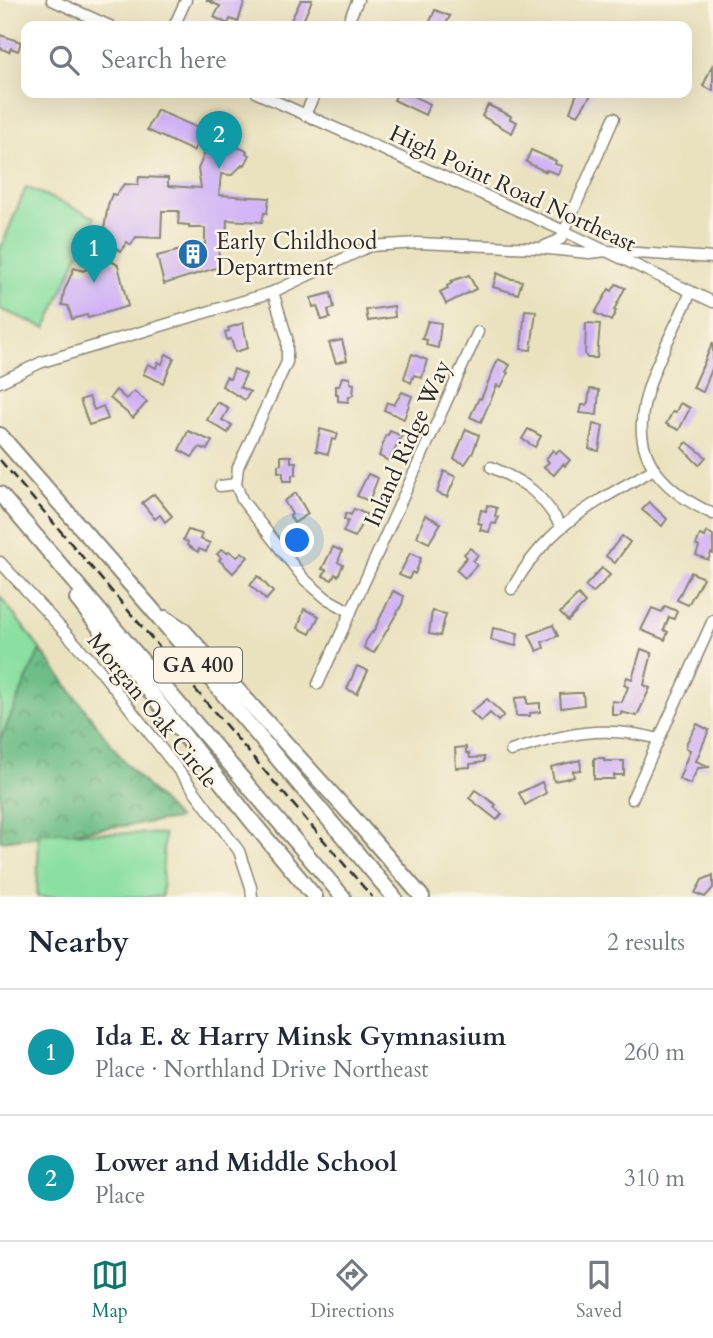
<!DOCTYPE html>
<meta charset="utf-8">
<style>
:root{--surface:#fff;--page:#f2f2f3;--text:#1f2937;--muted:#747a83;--line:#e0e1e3;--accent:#0f766e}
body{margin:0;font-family:Cardo,serif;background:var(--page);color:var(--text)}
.you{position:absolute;left:298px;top:541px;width:24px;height:24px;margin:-18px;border:5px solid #fff;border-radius:50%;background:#1a73e8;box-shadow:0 0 0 10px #1a73e833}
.badge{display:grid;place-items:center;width:46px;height:46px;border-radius:50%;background:var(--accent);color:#fff;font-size:23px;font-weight:700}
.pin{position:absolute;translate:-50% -58px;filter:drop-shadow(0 2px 4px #0008)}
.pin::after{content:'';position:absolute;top:37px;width:24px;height:21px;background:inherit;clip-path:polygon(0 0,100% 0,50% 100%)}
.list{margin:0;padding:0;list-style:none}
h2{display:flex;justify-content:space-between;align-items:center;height:91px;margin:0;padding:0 28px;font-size:30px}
h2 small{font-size:23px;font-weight:400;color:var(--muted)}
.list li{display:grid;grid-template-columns:46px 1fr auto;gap:21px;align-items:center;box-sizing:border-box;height:126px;padding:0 28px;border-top:2px solid var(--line)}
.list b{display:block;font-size:26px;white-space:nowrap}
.list p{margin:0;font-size:23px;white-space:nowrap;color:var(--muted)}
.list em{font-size:23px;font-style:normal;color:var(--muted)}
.icon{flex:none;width:38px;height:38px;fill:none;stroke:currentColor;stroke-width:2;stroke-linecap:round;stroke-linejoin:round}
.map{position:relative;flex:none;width:713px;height:897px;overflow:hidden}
.search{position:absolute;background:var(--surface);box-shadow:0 7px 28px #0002;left:21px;right:21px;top:21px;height:77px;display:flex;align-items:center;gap:18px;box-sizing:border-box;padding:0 24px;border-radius:14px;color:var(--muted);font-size:26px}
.sheet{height:343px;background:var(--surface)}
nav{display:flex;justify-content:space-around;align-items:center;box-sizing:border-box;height:98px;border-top:2px solid var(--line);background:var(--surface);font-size:19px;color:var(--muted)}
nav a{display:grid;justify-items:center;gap:4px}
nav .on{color:var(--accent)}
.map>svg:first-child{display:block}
.forest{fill:url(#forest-crowns);stroke:#4d7459;stroke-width:2}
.park{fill:#8adfa1;stroke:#5a8566;stroke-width:2}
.building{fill:#cfb1f7}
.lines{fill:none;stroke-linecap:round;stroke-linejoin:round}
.minor-casing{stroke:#8a8675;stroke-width:13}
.highway-casing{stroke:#8a8675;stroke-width:18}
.minor{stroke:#fff;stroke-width:10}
.highway{stroke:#fff;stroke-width:14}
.rail{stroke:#2b2b2b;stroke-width:2.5;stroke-dasharray:10 5;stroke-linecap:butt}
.labels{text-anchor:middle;stroke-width:5;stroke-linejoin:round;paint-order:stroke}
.shield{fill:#fcf5e5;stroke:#6a6863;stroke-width:2}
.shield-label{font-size:21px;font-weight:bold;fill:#2b2b2b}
.street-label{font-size:23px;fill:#2b2b2b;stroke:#fcf5e5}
.poi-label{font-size:23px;fill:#2b2b2b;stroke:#fcf5e5;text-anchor:start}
</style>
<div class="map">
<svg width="713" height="897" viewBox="0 0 713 897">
<defs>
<pattern id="forest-crowns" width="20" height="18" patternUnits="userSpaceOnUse" patternTransform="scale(1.75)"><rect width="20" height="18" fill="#6fbe87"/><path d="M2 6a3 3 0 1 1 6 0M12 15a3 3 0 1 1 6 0" fill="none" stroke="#5b9b6f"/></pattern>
</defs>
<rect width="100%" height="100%" fill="#fcf5e5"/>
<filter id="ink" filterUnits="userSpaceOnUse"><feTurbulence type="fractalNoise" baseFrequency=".0143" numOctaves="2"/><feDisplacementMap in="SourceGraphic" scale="14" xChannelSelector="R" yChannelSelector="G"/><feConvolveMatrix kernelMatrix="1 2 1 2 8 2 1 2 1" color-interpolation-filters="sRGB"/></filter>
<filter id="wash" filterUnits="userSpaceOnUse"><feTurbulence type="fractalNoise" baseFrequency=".00686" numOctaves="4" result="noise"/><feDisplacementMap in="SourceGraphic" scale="28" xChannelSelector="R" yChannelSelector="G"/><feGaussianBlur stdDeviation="1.57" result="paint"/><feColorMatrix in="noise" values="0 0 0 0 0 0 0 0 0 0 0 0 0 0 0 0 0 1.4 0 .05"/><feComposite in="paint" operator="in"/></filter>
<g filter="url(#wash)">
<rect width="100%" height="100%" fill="#eae2bf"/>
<polygon class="forest" points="40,649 126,764 178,819 0,841 0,740"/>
<g class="park">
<polygon points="26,187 95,217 46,328 0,309 0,250"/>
<polygon points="0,596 40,649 0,740"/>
<polygon points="39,832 164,834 162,897 37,897"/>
</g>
<g id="blocks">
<g class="building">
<polygon points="206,0 245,0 238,22 230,19 228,24 214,17 220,6"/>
<polygon points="301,0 312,0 301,26 288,26"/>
<polygon points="435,10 450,16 445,26 428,26"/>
<polygon points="0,35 21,42 18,51 11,48 9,52 0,48"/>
<polygon points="713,64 713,91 703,86"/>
<polygon points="397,93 407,93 430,104 425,115 394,100"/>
<polygon points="577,93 592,93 578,115 570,112"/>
<polygon points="488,105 511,116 510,119 517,122 512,133 482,116"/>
<polygon points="157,110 205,131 193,151 147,130"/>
<polygon points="213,133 231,141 230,144 247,151 246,153 250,155 245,165 243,164 232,175 221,174 219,195 269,198 267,213 264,213 262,222 227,220 226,248 218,251 220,258 216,268 164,284 157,256 205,244 205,228 189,228 189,225 178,224 179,211 162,211 161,238 136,237 131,245 127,242 121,251 109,243 106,229 104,229 108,205 112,194 116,195 124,184 138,185 139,177 168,178 168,186 201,188 198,169"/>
<polygon points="531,150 556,161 555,164 562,166 558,174 546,170 546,172 526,162"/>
<polygon points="107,259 118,265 128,306 88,318 87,315 72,319 68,306 62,305 64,291 74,268 83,271"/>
<polygon points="497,273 508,278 522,281 518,294 493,287"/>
<polygon points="469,275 476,289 446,304 440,292 448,288 447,286 452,283 451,281"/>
<polygon points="616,284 625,288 614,310 616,311 611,321 595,313 609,289 612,291"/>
<polygon points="331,293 334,308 328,310 330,318 322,320 317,306 313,307 311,298"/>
<polygon points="394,306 395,317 368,321 366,310"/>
<polygon points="525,310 536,311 531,350 521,349"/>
<polygon points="428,321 441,323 438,348 426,345 427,340 422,339"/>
<polygon points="243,323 248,348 235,352 231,339 227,340 225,332 229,331 228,328"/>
<polygon points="586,323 600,324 597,358 587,358 585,354"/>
<polygon points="342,340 347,360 336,363 329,343"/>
<polygon points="713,342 713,366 703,392 693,388"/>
<polygon points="166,354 174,358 163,383 143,374 148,364 156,368 158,362 162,364"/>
<polygon points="412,354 427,360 422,378 414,375 411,383 404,378"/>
<polygon points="498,359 510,365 506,372 508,373 501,387 497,385 481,422 470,417 479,398 481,399"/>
<polygon points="234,369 246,374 240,387 250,392 245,400 222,386 226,377 230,379"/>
<polygon points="342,377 350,378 350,383 354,384 353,395 349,397 348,402 338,401 338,394 336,394 336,386 339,386"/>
<polygon points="590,389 599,390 597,415 580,413 582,405 586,405 588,402"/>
<polygon points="116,390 126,399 134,391 147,402 133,418 110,398"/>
<polygon points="402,392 412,396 404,419 384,410 387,402 394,405"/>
<polygon points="89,397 94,410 103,406 108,419 89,425 80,400"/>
<polygon points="217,402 229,408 222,420 232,425 228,433 207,420"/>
<polygon points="680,403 690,408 679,430 666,424 673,411 676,412"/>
<polygon points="593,424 603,426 599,451 589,449"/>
<polygon points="320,429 338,434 336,440 332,439 328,454 316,451"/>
<polygon points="466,429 479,435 473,452 465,464 454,459"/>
<polygon points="528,429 541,436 535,447 522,439"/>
<polygon points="188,431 212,441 207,450 200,447 192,457 179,450"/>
<polygon points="390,431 402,436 389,461 379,456 386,435 388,435"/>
<polygon points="687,442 706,457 699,465 682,448"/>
<polygon points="553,450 556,453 559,450 570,460 565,466 563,464 554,475 544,467 549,462 546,459"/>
<polygon points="281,456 291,456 291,462 296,462 296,475 292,475 292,481 283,481 283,472 278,472 278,465 281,464"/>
<polygon points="444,471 456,477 447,497 437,493"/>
<polygon points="368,474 378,478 369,501 357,496"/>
<polygon points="296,493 308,514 294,523 290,516 292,514 284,501"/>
<polygon points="154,494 172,516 165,522 160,515 155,519 142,503"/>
<polygon points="649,502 667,519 662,526 642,510"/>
<polygon points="487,505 497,508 495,516 498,517 496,524 492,523 489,532 480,530 482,524 478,523 481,510 486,511"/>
<polygon points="354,509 366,514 355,537 343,532 348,521 344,519 346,513 351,515"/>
<polygon points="425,515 441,523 429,543 417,537"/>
<polygon points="188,530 202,534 200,539 210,543 206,552 199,549 198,552 187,545 188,542 183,540"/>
<polygon points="707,532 713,535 713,554 711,553 708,560 696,555 699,547 696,545 700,535 705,537"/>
<polygon points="622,536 630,542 615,563 606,556"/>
<polygon points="333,547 342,551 338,562 343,565 338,576 335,574 332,580 323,576 326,570 322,569"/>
<polygon points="470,548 478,555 473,561 477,565 465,578 456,570 467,557 464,554"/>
<polygon points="222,549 227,553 229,551 237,557 242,552 248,557 233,573 219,560 221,558 217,554"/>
<polygon points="410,553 421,558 415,574 412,572 409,579 399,575"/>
<polygon points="602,568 610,575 593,593 585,586"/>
<polygon points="691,572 703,578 688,605 677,600"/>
<polygon points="258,576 273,592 266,600 250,585"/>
<polygon points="393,591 404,596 402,604 374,653 364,648 366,641 372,632 373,633"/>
<polygon points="578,595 585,603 568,621 560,613"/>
<polygon points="665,606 677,611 674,619 669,617 664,630 668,632 665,640 641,630 652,608 662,612"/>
<polygon points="304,609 319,616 310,634 298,628"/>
<polygon points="432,611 446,614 440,636 429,634"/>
<polygon points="553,625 558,636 542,642 544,648 537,651 529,635"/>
<polygon points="493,628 518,633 516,646 491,640"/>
<polygon points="641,649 652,653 644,685 650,688 637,716 621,712 621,715 612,715 612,701 622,702 628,687 624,685 627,677 632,679"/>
<polygon points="357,666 368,671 357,694 347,689"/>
<polygon points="575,693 583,693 584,705 561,708 560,694"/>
<polygon points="527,697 527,704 540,703 540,712 530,713 530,716 516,716 515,698"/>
<polygon points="487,699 504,715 498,721 490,713 481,722 471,712"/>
<polygon points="697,724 709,730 696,761 710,767 698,768 690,784 679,779 690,750 686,748 687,742"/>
<polygon points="466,747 466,753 469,753 470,758 484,757 484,762 470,764 470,767 456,768 455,748"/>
<polygon points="594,758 604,758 604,761 624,761 624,775 614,775 614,779 594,779"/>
<polygon points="580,760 581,770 573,771 574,777 554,781 551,767"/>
<polygon points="542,782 546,793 525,805 519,793"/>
<polygon points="475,790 496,805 494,807 502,814 497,820 469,798"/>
<polygon points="713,875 713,888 705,897 695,893 702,880"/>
</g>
</g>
</g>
<g filter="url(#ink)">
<use href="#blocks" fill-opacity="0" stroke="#8a8675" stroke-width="2"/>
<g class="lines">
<g class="minor-casing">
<g id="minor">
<polyline points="52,0 110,26"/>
<polyline points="174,26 186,0"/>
<polyline points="346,26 358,0"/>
<polyline points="257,93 564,231 713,302"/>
<polyline points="305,115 315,93"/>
<polyline points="545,246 561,239 614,118"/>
<polyline points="273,292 287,338 287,362 238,467 236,484 242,500 304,579 326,598 351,612"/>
<path d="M 691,292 C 651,380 594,458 713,514"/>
<polyline points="0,382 42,362 273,292 370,246 418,243 538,248 589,253 607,251 713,258"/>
<path d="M 491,467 C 528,484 539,491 561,526"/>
<polyline points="220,486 236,484"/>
<polyline points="0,562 99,669 190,785 239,851 251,887 252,897"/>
<path d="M 512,589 C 547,525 593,504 654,469"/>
<polyline points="318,684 478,332"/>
<path d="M 511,751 C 565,734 602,724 659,739"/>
<polyline points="632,799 713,620"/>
</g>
</g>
<g class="highway-casing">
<g id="highway">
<polyline points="0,435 151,608 394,897"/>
<polyline points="0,494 343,897"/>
<polyline points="77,599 250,819 315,897"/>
<polyline points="165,618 182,629 351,815 422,897"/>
</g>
</g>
<use href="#minor" class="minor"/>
<use href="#highway" class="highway"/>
<polyline class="rail" points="0,460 372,897"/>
</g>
</g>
<defs>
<g id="building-disc" transform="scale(1.575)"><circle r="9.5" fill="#1f6fb2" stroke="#fcf5e5"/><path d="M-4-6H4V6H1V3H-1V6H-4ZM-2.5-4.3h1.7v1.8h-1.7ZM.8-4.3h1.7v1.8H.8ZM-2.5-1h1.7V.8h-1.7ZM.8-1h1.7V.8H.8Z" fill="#fff"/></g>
</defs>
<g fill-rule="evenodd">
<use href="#building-disc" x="193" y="254"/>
</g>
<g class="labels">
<rect class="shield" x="154" y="647.5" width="88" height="35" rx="5"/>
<g class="shield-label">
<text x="198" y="672">GA 400</text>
</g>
<g class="street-label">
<text transform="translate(513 188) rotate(25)" y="8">High Point Road Northeast</text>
<text transform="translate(407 443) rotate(-66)" y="8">Inland Ridge Way</text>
<text transform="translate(153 710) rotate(51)" y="8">Morgan Oak Circle</text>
</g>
<g class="poi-label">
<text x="216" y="249">Early Childhood<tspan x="216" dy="26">Department</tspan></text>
</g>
</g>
</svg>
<div class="you"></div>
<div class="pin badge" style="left:94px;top:283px;background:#0f9aa8">1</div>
<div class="pin badge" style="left:219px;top:169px;background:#0f9aa8">2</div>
<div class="search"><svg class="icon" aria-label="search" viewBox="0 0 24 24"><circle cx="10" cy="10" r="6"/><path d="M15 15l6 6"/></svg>Search here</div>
</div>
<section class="sheet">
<h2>Nearby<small>2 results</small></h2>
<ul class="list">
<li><span class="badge" style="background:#0f9aa8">1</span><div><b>Ida E. &amp; Harry Minsk Gymnasium</b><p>Place · Northland Drive Northeast</p></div><em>260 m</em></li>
<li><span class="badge" style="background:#0f9aa8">2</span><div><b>Lower and Middle School</b><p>Place</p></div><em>310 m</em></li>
</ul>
</section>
<nav>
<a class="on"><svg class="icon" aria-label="map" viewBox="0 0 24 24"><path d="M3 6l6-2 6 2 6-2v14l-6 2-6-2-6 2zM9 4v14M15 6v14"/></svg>Map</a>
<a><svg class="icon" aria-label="directions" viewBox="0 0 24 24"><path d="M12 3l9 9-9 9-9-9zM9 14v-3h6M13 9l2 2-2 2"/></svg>Directions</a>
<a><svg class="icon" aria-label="saved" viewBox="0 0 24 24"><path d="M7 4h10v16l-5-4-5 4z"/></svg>Saved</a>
</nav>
